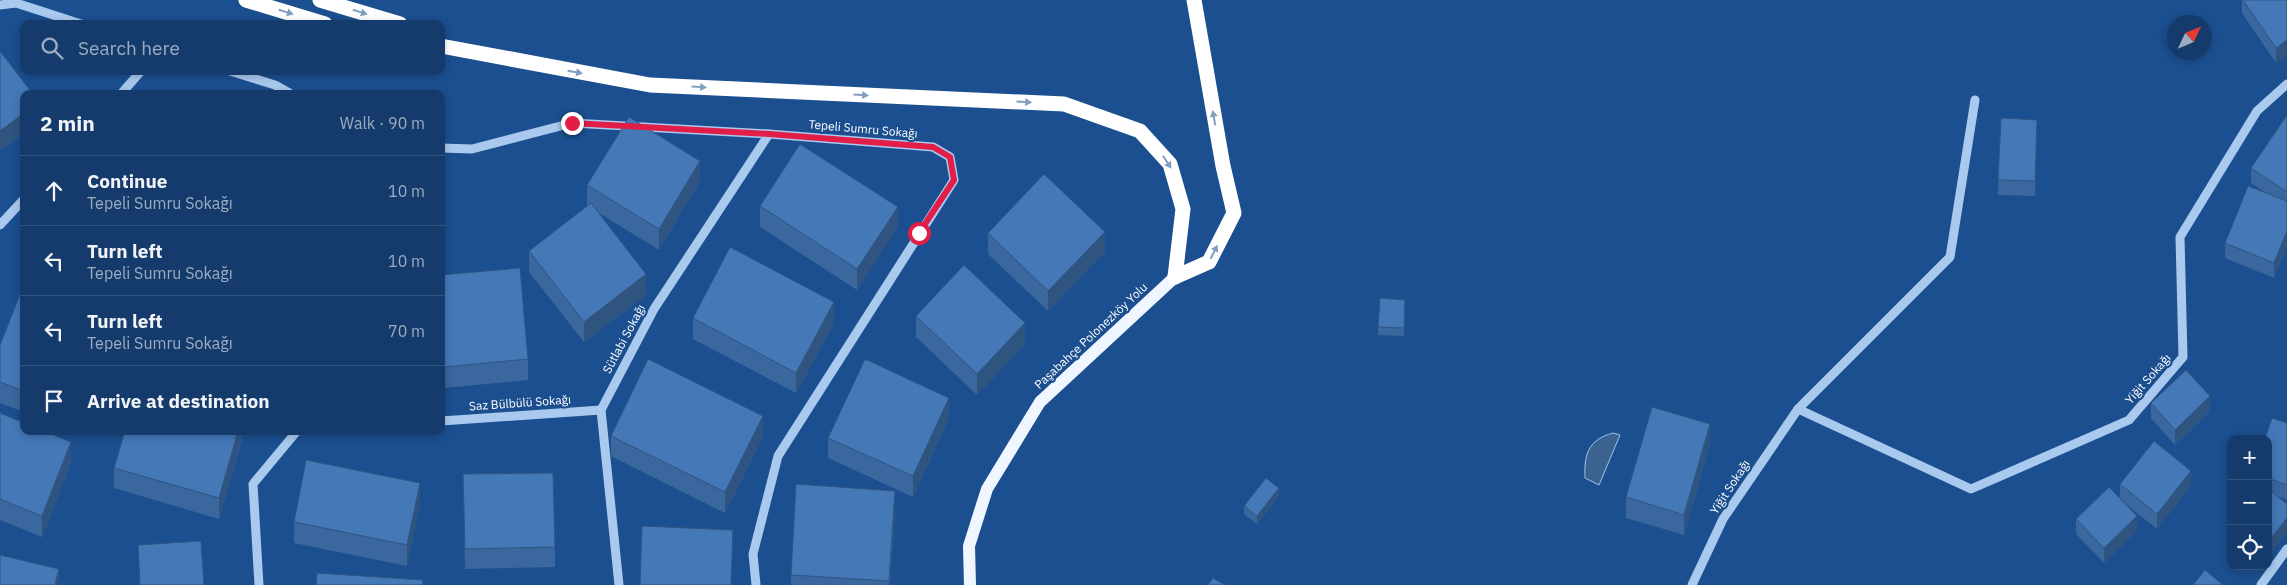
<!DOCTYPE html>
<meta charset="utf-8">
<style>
:root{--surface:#143b6b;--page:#1d4271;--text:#f1f3f6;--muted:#9dadc1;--line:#33557e}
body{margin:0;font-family:"IBM Plex Sans",sans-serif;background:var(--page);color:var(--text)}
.controls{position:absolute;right:15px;bottom:15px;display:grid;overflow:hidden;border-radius:10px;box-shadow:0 2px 8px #0003}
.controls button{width:45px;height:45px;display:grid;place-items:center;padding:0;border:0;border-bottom:1px solid var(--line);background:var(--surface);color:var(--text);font:25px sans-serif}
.compass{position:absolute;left:2167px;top:15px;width:45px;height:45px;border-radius:50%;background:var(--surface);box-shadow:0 2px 8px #0003;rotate:46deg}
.stop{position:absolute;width:15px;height:15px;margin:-11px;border:4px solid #e11d48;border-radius:50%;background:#fff}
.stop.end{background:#e11d48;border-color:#fff;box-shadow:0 1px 5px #0008}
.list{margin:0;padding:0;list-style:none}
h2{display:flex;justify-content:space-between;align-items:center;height:65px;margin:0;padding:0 20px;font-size:21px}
h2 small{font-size:16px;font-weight:400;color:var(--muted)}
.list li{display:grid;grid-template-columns:32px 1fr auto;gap:15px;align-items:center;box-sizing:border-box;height:70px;padding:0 20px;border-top:1px solid var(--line)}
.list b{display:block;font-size:19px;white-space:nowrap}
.list p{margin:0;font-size:16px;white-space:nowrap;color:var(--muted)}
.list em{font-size:16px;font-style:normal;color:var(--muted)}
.icon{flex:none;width:28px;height:28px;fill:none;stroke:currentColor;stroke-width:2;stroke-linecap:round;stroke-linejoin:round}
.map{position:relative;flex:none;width:2287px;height:585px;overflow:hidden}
.search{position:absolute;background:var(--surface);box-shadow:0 2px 8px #0003;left:20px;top:20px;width:425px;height:55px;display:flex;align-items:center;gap:12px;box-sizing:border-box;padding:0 18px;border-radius:10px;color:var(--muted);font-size:19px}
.panel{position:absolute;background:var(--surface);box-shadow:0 2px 8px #0003;left:20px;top:90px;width:425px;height:345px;border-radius:10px}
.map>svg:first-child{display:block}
.water{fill:#3c6290;stroke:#9cc4f0}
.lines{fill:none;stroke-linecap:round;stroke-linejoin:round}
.minor{stroke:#a9c9ee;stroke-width:9}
.major{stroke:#f0f6ff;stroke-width:12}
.highway{stroke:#fff;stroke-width:15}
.wall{fill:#3a679d}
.shaded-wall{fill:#305480}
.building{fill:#4478b7;stroke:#305480}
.oneway{fill:#829ec1}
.route{stroke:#e11d48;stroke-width:6}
.labels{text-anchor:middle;stroke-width:4.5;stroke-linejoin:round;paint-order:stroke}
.street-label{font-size:12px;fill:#fff;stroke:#1b4f8f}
</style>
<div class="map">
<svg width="2287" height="585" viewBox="0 0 2287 585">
<rect width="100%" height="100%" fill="#1b4f8f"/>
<path class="water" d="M 1613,433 L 1620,435 L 1599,485 L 1585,478 C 1584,454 1588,440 1613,433 Z"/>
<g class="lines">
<g class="minor">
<polyline points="0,5 16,3 81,24"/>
<polyline points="230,71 275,85 291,94"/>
<polyline points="121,94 141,71"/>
<polyline points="441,148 472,149 572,123 769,134 933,147 950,157 954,180 778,456 753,554 756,585"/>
<polyline points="0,225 24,199"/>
<polyline points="1798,409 1950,257 1975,100"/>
<polyline points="441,421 601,410"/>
<polyline points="259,585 253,484 297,431"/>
<polyline points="619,585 601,410 654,309 769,134"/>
<polyline points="1692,585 1723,519 1798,409 1971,489 2129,420 2183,357 2180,237 2257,111 2287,84"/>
<polyline points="2261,585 2287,549"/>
</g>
<polyline class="major" points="970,585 969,546 987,489 1040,402 1175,277"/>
<g class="highway">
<polyline points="246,0 325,24"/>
<polyline points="320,0 400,24"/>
<polyline points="441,46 650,85 1064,104 1140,131 1170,164 1183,209 1175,277"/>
<polyline points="1175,277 1209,262 1234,213 1223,166 1194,0"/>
</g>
</g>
<g class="wall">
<polygon points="2242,0 2287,0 2276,63 2242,13"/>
<polygon points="2287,115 2287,246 2274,278 2225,258 2225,243 2267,194 2251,183 2251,168"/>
<polygon points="2037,135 2035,196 1998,195 1998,180"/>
<polygon points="700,181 659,250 599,213 646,295 584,342 529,272 529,251 587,206 587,185"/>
<polygon points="760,206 898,227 857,290 760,227"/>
<polygon points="988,233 1105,252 1048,311 988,254"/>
<polygon points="441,275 528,359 528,380 444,388 441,359"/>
<polygon points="24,287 24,412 0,403 0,345"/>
<polygon points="1405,308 1404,336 1378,335 1378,327"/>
<polygon points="916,316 1025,344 977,395 916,337"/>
<polygon points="693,318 834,323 796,393 693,339"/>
<polygon points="2151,403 2210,411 2175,445 2151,418"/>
<polygon points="0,413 71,463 42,537 0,520"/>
<polygon points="949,418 913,497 828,458 828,438"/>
<polygon points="2287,423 2287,500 2268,493 2268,439"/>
<polygon points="242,431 242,440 219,519 114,488 114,468"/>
<polygon points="611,436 763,436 725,513 611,456"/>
<polygon points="1710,445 1684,535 1626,518 1626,497"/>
<polygon points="463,474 555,547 555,567 465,569"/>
<polygon points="2120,484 2191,486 2157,529 2128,506 2137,531 2104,563 2076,534 2076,519 2120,497"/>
<polygon points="1279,496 1257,524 1244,514 1244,506"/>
<polygon points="420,503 407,566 294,543 294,522"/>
<polygon points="895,511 890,585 791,585 791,575"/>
<polygon points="138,545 204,585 140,585"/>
</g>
<g class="shaded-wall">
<polygon points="2287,40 2287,56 2276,63 2276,48"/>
<polygon points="24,113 24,133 0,151 0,131"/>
<polygon points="2037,120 2037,135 2035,196 2035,181"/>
<polygon points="700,161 700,181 659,250 659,229"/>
<polygon points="898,207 898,227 857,290 857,269"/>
<polygon points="2287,231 2287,246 2274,278 2274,263"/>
<polygon points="1105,232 1105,252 1048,311 1048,291"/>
<polygon points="646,274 646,295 584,342 584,322"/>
<polygon points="834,302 834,323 796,393 796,373"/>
<polygon points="1025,323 1025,344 977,395 977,374"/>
<polygon points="2210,396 2210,411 2175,445 2175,430"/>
<polygon points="949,398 949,418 913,497 913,476"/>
<polygon points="763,416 763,436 725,513 725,492"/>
<polygon points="1710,424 1710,445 1684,535 1684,515"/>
<polygon points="238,431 242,431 242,440 219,519 219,498"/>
<polygon points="252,431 259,431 252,434"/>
<polygon points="71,442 71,463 42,537 42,516"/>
<polygon points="2191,471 2191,486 2157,529 2157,514"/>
<polygon points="420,483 420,503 407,566 407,545"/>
<polygon points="1279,488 1279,496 1257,524 1257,516"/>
<polygon points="895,491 895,511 890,585 889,585"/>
<polygon points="2137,516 2137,531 2104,563 2104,548"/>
<polygon points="2287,518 2287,533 2268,557 2268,542"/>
<polygon points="733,530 733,550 731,585"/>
<polygon points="59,569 59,585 55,585"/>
</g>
<g class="building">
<polygon points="2243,0 2287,0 2287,40 2276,48"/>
<polygon points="0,51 33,94 24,94 24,113 0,131"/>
<polygon points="2287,115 2287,192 2251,168"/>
<polygon points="629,117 700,161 659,229 587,185"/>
<polygon points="2001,118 2037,120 2035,181 1998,180"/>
<polygon points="800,144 898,207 857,269 760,206"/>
<polygon points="1044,174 1105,232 1048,291 988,233"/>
<polygon points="2248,186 2287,201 2287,231 2274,263 2225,243"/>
<polygon points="591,203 646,274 584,322 529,251"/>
<polygon points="730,247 834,302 796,373 693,318"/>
<polygon points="964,265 1025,323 977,374 916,316"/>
<polygon points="520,268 528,359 444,367 441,338 441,275"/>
<polygon points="23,287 24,287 24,391 0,382 0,345"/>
<polygon points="1380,298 1405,300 1404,328 1378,327"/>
<polygon points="648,359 763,416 725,492 611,436"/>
<polygon points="865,359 949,398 913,476 828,438"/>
<polygon points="2186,370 2210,396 2175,430 2151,403"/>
<polygon points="1652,407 1710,424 1684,515 1626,497"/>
<polygon points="0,413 24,423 24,431 44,431 71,442 42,516 0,499"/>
<polygon points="2272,418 2287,423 2287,485 2268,478 2268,439 2265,439"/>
<polygon points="125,431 238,431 219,498 114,468"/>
<polygon points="2154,441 2191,471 2157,514 2120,484"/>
<polygon points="306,460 420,483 407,545 294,522"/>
<polygon points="553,473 555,547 465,549 463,474"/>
<polygon points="1266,478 1279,488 1257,516 1244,506"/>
<polygon points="796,484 895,491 889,581 791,575"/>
<polygon points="2109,487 2137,516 2104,548 2076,519"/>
<polygon points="2272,492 2287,504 2287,518 2268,542 2268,497"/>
<polygon points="642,526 733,530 731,585 640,585"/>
<polygon points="201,541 204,585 140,585 138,545"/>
<polygon points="0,555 59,569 55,585 0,585"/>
<polygon points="2205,570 2223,585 2193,585"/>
<polygon points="317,573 423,580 422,585 316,585"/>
<polygon points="1213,578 1225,585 1208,585"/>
</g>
<defs><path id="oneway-solid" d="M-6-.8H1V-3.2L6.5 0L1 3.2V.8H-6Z" transform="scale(1.25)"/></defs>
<g class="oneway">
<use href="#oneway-solid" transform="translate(286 12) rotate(17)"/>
<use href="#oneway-solid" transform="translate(360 12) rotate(17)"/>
<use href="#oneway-solid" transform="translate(575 72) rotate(10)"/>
<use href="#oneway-solid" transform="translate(699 87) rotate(3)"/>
<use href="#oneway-solid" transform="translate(861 95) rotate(3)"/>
<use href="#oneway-solid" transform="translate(1024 102) rotate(3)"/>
<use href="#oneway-solid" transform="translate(1214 118) rotate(-100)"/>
<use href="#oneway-solid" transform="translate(1167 162) rotate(57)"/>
<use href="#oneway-solid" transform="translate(1214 252) rotate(-63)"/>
</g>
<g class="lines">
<polyline class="route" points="572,123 769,134 933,147 950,157 954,180 919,233"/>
</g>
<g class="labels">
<g class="street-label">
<text transform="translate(863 129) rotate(5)" y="4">Tepeli Sumru Sokağı</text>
<text transform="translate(1091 336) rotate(-43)" y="4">Paşabahçe Polonezköy Yolu</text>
<text transform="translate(624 339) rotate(-62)" y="4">Sütlabi Sokağı</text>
<text transform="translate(2148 379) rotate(-49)" y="4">Yiğit Sokağı</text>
<text transform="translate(520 403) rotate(-4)" y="4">Saz Bülbülü Sokağı</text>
<text transform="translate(1730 487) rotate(-57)" y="4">Yiğit Sokağı</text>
</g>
</g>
</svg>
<div class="controls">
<button>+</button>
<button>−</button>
<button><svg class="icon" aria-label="locate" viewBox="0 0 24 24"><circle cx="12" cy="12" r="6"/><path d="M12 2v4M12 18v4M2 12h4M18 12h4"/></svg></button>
</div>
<svg class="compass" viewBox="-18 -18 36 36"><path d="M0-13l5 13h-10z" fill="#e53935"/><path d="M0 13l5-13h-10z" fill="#9dadc1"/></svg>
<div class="stop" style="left:919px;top:233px"></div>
<div class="stop end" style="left:572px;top:123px"></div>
<div class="search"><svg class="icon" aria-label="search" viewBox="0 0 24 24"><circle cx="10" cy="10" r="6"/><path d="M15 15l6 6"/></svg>Search here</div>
<section class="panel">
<h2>2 min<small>Walk · 90 m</small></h2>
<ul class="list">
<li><svg class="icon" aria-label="ahead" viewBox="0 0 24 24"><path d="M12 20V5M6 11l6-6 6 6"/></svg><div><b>Continue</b><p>Tepeli Sumru Sokağı</p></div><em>10 m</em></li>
<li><svg class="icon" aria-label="left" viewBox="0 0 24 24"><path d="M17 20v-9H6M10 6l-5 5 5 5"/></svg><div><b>Turn left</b><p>Tepeli Sumru Sokağı</p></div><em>10 m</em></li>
<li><svg class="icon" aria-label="left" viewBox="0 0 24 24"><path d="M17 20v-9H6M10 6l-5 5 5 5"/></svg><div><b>Turn left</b><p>Tepeli Sumru Sokağı</p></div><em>70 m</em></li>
<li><svg class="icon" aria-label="arrive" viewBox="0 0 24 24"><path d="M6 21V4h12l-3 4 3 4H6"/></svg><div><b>Arrive at destination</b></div></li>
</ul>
</section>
</div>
